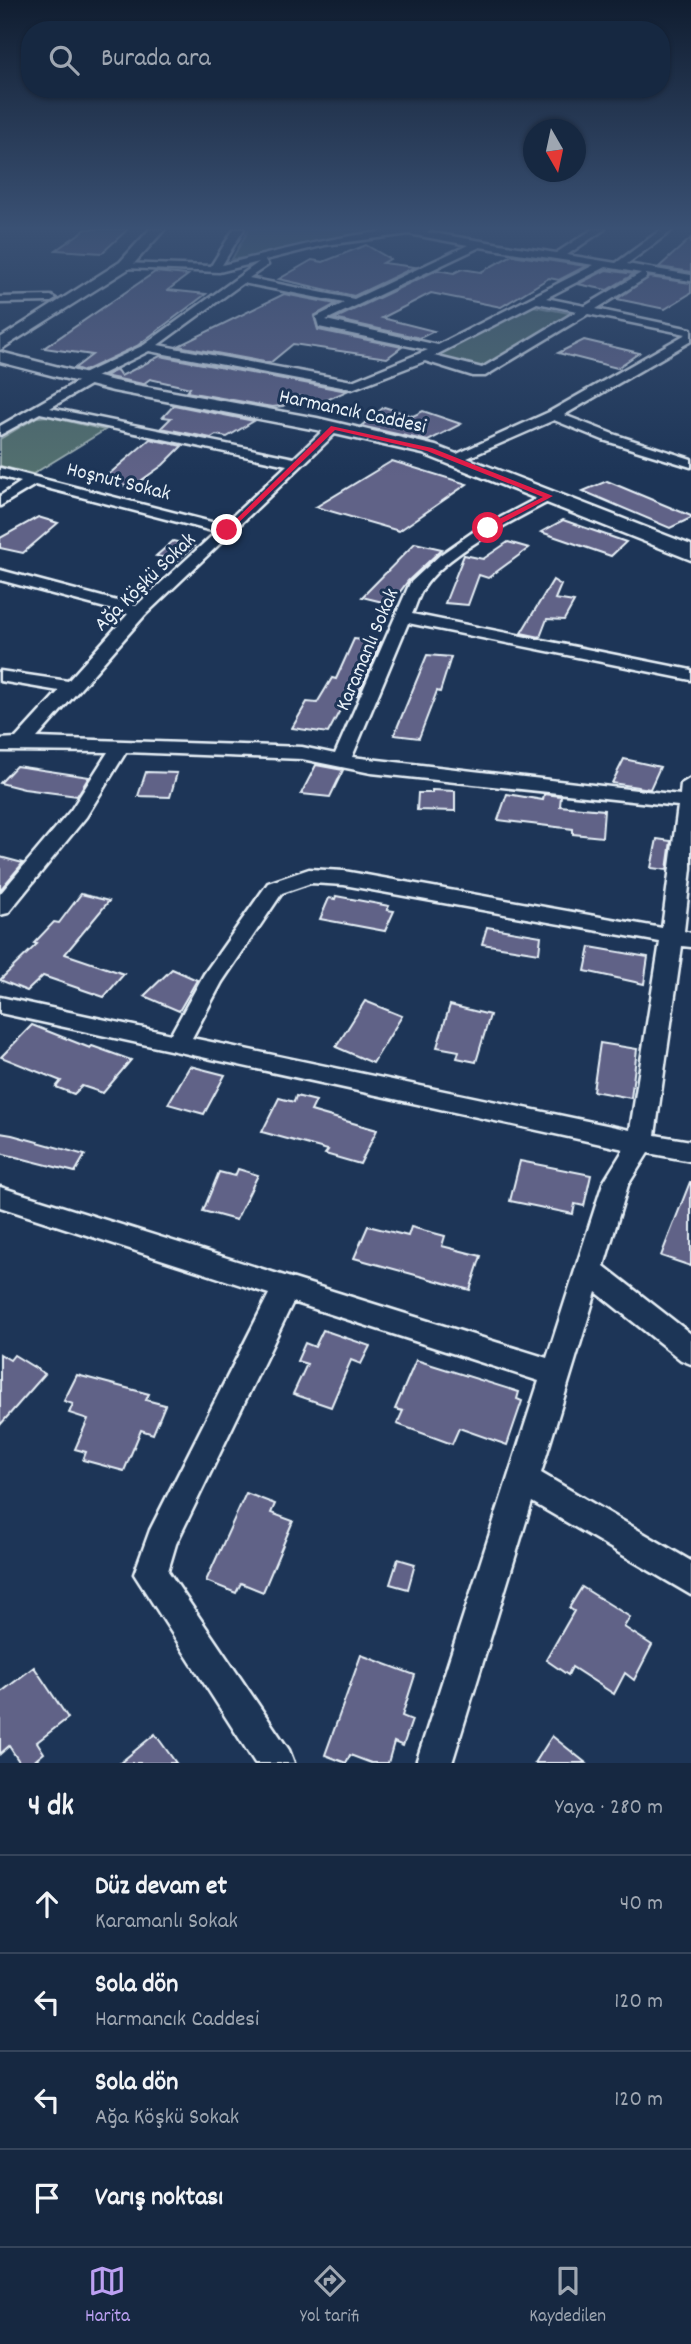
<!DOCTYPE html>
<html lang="tr">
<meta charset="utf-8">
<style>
:root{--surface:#162841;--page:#1f3048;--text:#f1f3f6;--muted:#9ea6b1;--line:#35445a;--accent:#bca0f2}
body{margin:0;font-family:Dekko,sans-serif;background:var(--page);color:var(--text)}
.compass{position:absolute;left:523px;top:119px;width:63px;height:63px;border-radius:50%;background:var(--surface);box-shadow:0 2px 5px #0004;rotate:171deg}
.stop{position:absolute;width:21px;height:21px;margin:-16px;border:5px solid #e11d48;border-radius:50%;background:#fff}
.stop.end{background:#e11d48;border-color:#fff;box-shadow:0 2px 7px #0008}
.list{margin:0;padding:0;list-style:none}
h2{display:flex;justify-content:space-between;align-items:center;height:91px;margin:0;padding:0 28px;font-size:30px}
h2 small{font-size:23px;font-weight:400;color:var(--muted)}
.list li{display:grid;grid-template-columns:46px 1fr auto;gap:21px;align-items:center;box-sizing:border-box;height:98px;padding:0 28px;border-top:2px solid var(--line)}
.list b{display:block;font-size:26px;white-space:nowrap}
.list p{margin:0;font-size:23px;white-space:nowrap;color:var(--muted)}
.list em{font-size:23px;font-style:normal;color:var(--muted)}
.icon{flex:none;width:38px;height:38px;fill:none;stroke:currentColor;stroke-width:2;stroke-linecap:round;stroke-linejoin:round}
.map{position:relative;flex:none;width:691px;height:1763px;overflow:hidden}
.search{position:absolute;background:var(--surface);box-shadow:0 2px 5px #0004;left:21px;right:21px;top:21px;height:77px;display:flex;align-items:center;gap:18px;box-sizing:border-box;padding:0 24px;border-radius:28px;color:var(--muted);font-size:26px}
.sheet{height:483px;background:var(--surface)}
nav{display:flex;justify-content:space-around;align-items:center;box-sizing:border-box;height:98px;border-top:2px solid var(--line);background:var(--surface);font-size:19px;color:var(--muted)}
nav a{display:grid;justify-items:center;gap:4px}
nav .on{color:var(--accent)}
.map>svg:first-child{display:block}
.green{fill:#53706e;stroke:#9eb0b3;stroke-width:2}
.building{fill:#616287;stroke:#e8f1f8;stroke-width:2}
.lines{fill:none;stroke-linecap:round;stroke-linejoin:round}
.street-casing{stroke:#e8f1f8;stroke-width:5}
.secondary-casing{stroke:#e8f1f8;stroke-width:5}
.street{fill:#1d3557;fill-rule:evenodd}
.secondary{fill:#1d3557;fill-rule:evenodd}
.route{fill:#e11d48}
.labels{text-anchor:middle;stroke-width:6;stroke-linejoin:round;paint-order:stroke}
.far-street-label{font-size:21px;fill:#e8f1f8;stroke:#1d3557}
</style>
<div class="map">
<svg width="691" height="1763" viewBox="0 0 691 1763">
<rect width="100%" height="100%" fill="#1d3557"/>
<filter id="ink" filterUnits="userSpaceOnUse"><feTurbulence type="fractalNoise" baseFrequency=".0143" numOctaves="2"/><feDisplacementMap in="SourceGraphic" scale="14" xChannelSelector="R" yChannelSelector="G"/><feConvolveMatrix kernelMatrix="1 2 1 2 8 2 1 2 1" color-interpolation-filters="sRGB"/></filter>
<g filter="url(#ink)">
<g class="green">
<polygon points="249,229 410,229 327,240 265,257 232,259"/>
<polygon points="528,305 574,314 481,368 434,358 435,354"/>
<polygon points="47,416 105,430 33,474 0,466 0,439 37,417"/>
</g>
<g class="building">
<polygon points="86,229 128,229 102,253 56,250"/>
<polygon points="691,238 691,272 659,267"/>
<polygon points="366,245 390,259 383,263 415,267 354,296 279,279 312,260 323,262"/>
<polygon points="512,255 586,266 559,280 549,278 501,307 431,293 382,318 434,331 420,338 334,319 437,270 454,273 462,269 481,272"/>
<polygon points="606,270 634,274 607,290 578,284"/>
<polygon points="155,272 188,275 168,290 206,294 137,346 84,371 75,368 92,355 44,348"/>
<polygon points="649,277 691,283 691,293 665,309 617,299"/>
<polygon points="284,294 336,304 314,316 318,330 402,347 387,358 293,344 270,363 178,346"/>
<polygon points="584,340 639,353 617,368 558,353"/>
<polygon points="160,356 347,391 320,403 299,396 283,406 272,407 187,392 190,388 150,379 143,384 104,376 117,370 121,376"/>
<polygon points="174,405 254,421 227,437 216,435 211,438 161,428 171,418 163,417"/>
<polygon points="384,407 413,416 423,411 461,424 428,441 361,426"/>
<polygon points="150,439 182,446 163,465 132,487 101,481"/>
<polygon points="392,461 467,484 399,531 316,507"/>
<polygon points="607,481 691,516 691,518 670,528 583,491"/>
<polygon points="38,517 58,523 23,553 0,548 0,538"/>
<polygon points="563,520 626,542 611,556 541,532"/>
<polygon points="173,541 194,546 178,560 156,556"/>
<polygon points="508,542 529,548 488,578 479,575 468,605 445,603 464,555 483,559"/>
<polygon points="415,543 442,549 408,581 391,604 362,597"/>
<polygon points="553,580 561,585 555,599 574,602 564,620 547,619 540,637 521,633"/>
<polygon points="354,639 381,642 357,696 348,695 328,733 292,728 307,702 317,703 332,678 336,679"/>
<polygon points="427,655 451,657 440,692 437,691 419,738 394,735"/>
<polygon points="624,759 660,767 650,789 612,783"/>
<polygon points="316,765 343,770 330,797 301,794"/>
<polygon points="16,766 89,777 77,796 24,789 0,783"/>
<polygon points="146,772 177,773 170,797 138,796"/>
<polygon points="432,790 455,791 455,811 417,810 418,793 432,793"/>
<polygon points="507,794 543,800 544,794 561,796 560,806 604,810 602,837 573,834 573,829 498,820"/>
<polygon points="657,839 671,841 667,870 651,868"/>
<polygon points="0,857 23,863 0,890"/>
<polygon points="81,894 109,901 65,954 124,974 104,997 43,976 27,991 0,980 37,944 34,943 54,922 59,923"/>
<polygon points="336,896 389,906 387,910 394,911 385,931 320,919 329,898 335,899"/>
<polygon points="487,927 541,936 539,953 482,944"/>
<polygon points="590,947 648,957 644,984 585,971"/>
<polygon points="172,969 197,980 179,1011 144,996"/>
<polygon points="365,1001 402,1016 373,1063 336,1047"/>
<polygon points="450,1005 490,1015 476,1062 457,1058 459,1051 437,1047"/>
<polygon points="32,1025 90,1048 92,1046 131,1060 103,1093 82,1086 74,1094 56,1087 61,1081 1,1057"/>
<polygon points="600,1043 637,1049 631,1098 593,1091"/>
<polygon points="190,1066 225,1075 204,1114 168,1104"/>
<polygon points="296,1096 316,1101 311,1111 377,1130 360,1164 325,1154 328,1150 262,1132 279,1098 294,1102"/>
<polygon points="0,1133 12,1135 85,1155 75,1172 0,1153"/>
<polygon points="520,1161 591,1175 584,1206 575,1204 573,1214 510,1201"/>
<polygon points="238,1169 258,1175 236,1220 203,1211 219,1172 235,1176"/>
<polygon points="690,1182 691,1182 691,1266 661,1256"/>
<polygon points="368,1226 408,1236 411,1227 445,1236 442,1246 481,1256 470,1290 354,1258"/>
<polygon points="323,1330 370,1346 361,1364 351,1360 331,1407 293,1394 307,1364 297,1361 305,1343 315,1347"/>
<polygon points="0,1354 10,1360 14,1355 45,1374 0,1425"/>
<polygon points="416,1360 519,1392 517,1399 522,1401 507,1445 459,1428 452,1444 397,1424 403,1411 395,1409"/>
<polygon points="77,1375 149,1394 146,1400 165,1405 153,1434 141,1430 124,1471 83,1460 86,1452 75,1449 88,1419 69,1413 73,1404 64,1401"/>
<polygon points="246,1493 275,1504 271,1513 293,1521 263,1592 241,1583 236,1593 206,1581"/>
<polygon points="398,1559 415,1564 408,1589 390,1584"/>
<polygon points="582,1587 630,1617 624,1627 652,1645 634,1680 625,1673 614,1694 572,1667 568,1675 546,1660 574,1611 569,1608"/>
<polygon points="361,1655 415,1675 402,1716 412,1720 403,1746 394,1742 388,1763 371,1763 350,1755 346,1763 325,1755"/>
<polygon points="34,1667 68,1718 37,1742 44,1753 32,1763 20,1763 9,1746 0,1754 0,1693"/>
<polygon points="155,1734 176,1763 120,1763"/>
<polygon points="552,1736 586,1763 535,1763"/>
</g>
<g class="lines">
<g class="street-casing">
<g id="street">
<path d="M 234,229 L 244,229 L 222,265 C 291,248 359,229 432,229 L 426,232 L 556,253 L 593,229 L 605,229 L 567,255 L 616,263 L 662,229 L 674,229 L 627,264 L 691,275 L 691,281 L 646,274 L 646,278 L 596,309 L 691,329 L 691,341 L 564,415 L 613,434 L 691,459 L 691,467 L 603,440 L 554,420 L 458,462 L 446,459 L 549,412 L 686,334 L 588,314 L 485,376 L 473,376 L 425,361 L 352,389 L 149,351 L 94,378 L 93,383 L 50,408 L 294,458 L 329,425 L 341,428 L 145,615 L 37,738 L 302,747 L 335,754 L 410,583 L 440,555 L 473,532 L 549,492 L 556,496 L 554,499 C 518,518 444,554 423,589 C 418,596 416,606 412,614 L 691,670 L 691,680 L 408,623 L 352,757 L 680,795 L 681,784 L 691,778 L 691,868 L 684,931 L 691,933 L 691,947 L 682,946 L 655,1135 L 691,1141 L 691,1161 L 648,1153 L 628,1185 L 604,1266 L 691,1334 L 691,1364 L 681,1360 L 596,1292 L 541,1473 L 691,1561 L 691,1595 L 532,1502 L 452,1763 L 416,1763 L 539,1381 L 293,1302 L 176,1544 L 168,1571 L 289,1750 L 294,1763 L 255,1763 L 134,1574 L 150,1530 L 269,1294 L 0,1207 L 0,1187 L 547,1358 L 603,1183 L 624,1149 L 0,1013 L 0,997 L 171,1034 L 204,974 L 268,883 L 309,869 L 344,871 L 662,928 L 678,806 L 371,773 L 302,759 L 126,752 L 86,817 L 8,913 L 0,915 L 0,894 L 71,810 L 108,752 L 0,751 L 0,739 L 16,738 L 59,691 L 0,681 L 0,671 L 68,681 L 128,614 L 0,580 L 0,570 L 136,606 L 216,532 L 35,485 L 0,506 L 0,496 L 21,482 L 0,476 L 0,468 L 223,525 L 287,465 L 40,413 L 0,435 L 0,426 L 80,380 L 81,375 L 144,345 L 259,262 L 219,272 L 125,268 L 121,267 L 121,263 L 211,266 ZM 409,234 L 468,245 L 354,299 L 249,278 L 268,265 L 265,260 L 325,245 ZM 480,247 L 594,265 L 438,345 L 326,320 ZM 606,267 L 641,273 L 585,306 L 546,298 ZM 243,283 L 344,303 L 316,317 L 319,327 L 428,350 L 352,381 L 158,345 ZM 537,303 L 577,311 L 482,368 L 434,356 ZM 311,883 L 344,885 L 660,942 L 630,1130 L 192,1038 L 222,982 L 282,893 Z"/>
<polygon points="0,297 51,296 56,299 51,302 0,303"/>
</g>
</g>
<g class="secondary-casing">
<g id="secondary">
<polygon points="150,229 165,229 130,268 0,350 0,338 120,262"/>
<polygon points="0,352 114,381 317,418 436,446 691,545 691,560 423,454 317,430 113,391 0,362"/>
</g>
</g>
<use href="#street" class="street"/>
<use href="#secondary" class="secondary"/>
</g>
</g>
<linearGradient id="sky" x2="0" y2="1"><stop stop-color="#101d30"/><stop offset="0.48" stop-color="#3a5174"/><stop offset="1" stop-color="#3a5174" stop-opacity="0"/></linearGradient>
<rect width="691" height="476" fill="url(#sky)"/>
<polygon class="route" points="331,426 432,448 553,496 491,529 485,529 485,526 543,497 427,451 335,430 230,531 224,531"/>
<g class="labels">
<g class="far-street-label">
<text transform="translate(353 410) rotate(12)" y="7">Harmancık Caddesi</text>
<text transform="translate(119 480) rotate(14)" y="7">Hoşnut Sokak</text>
<text transform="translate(144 581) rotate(-44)" y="7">Ağa Köşkü Sokak</text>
<text transform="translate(366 649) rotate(-67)" y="7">Karamanlı Sokak</text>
</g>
</g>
</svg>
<svg class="compass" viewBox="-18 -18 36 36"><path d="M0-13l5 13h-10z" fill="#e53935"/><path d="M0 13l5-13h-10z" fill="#9ea6b1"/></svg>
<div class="stop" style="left:488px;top:528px"></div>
<div class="stop end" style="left:227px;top:530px"></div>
<div class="search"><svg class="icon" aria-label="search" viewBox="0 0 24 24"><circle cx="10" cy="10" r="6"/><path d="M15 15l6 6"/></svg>Burada ara</div>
</div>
<section class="sheet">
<h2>4 dk<small>Yaya · 280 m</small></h2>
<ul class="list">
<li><svg class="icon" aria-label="ahead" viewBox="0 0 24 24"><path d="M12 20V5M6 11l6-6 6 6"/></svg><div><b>Düz devam et</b><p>Karamanlı Sokak</p></div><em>40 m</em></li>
<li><svg class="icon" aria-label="left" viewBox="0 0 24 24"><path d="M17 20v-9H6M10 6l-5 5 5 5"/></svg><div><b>Sola dön</b><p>Harmancık Caddesi</p></div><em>120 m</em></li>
<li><svg class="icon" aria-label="left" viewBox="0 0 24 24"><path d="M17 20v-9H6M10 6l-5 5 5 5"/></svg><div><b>Sola dön</b><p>Ağa Köşkü Sokak</p></div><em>120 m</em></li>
<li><svg class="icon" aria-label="arrive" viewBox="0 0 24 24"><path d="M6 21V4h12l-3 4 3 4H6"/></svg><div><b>Varış noktası</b></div></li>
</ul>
</section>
<nav>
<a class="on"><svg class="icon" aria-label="map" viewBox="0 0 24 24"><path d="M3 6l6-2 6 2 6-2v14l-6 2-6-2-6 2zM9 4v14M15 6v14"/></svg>Harita</a>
<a><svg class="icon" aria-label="directions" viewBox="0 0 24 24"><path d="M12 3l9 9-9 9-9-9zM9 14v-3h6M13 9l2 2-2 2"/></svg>Yol tarifi</a>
<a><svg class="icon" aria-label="saved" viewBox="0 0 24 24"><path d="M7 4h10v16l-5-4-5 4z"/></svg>Kaydedilen</a>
</nav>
